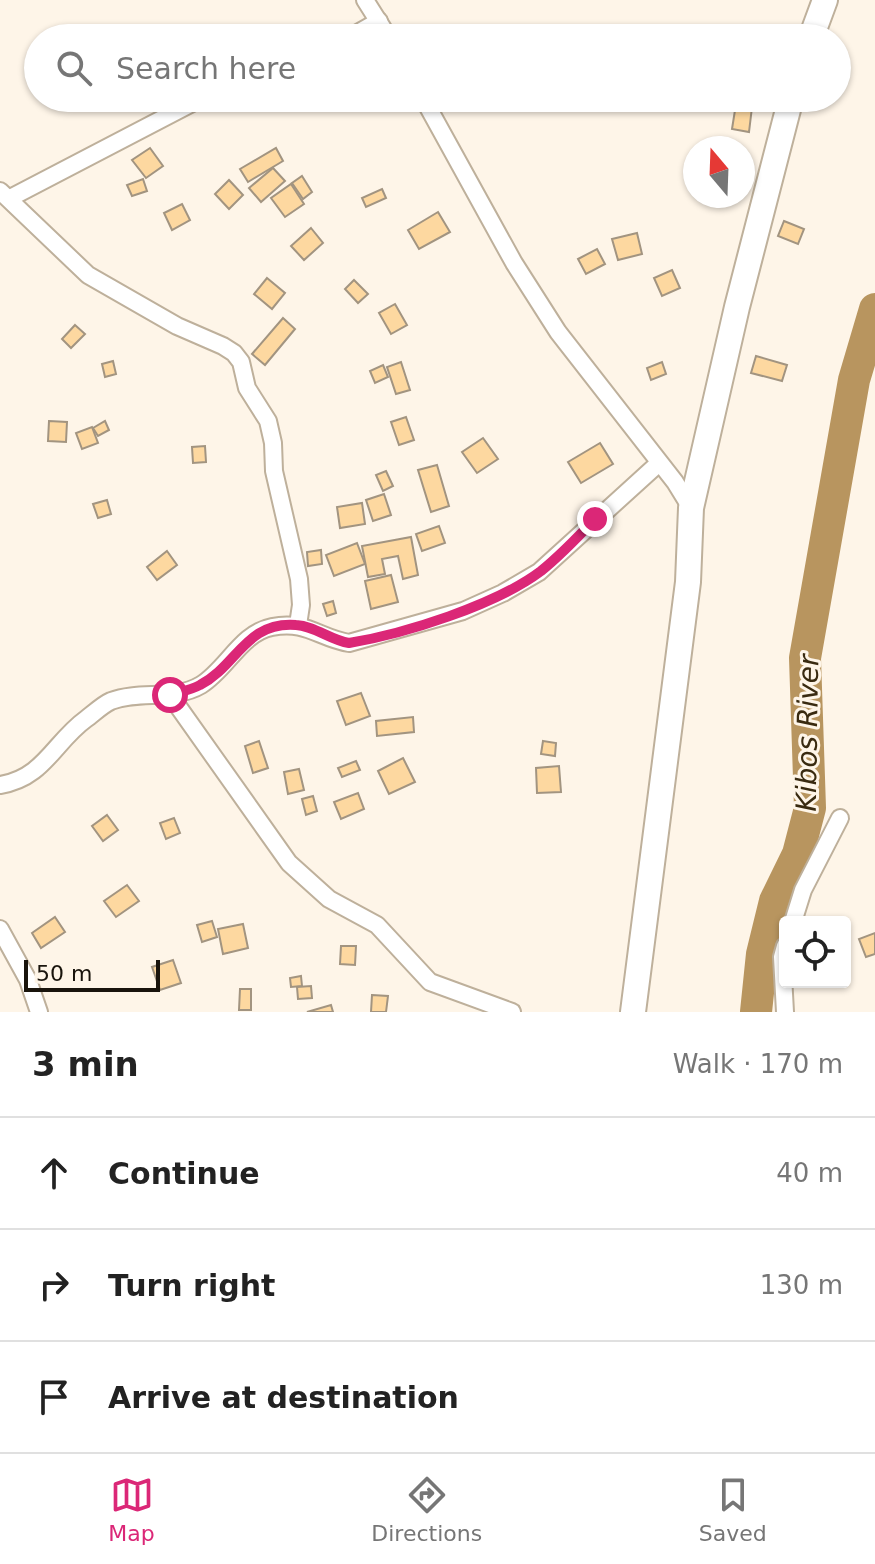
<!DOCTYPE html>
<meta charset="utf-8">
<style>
:root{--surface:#fff;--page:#f6f6f6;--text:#222;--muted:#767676;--line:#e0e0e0;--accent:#db2777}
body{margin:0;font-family:"DejaVu Sans",sans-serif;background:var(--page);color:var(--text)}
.controls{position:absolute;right:24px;bottom:24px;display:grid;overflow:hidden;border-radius:8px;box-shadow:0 2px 6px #0004}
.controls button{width:72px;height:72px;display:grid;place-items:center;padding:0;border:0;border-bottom:2px solid var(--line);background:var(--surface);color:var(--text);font:40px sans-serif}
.compass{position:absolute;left:683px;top:136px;width:72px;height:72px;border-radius:50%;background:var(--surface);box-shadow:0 2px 6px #0004;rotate:341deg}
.scale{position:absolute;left:24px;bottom:20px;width:136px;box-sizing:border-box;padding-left:8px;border:4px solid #19140c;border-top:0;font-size:22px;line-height:28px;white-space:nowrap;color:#19140c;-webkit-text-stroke:6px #fef5e8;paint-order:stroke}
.stop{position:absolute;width:24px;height:24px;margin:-18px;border:6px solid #db2777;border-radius:50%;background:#fff}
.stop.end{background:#db2777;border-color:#fff;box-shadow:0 2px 8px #0008}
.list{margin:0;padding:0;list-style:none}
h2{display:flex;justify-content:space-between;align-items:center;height:104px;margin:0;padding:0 32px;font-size:34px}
h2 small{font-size:26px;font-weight:400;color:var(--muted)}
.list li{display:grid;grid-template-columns:52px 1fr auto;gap:24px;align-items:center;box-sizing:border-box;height:112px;padding:0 32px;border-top:2px solid var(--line)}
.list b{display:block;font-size:30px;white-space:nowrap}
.list em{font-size:26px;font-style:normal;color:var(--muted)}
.icon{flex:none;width:44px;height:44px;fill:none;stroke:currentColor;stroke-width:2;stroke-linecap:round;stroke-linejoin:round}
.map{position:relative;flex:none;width:875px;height:1012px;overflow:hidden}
.search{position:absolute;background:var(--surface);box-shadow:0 2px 6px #0004;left:24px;right:24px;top:24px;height:88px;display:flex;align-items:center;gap:20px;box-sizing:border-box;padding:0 28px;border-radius:44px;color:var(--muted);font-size:30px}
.sheet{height:440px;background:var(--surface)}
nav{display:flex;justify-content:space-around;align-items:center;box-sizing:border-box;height:112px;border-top:2px solid var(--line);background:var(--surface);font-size:22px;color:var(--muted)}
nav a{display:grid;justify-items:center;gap:4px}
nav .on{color:var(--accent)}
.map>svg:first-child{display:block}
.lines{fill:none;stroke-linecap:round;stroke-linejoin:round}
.river{stroke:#b8955f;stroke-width:32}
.building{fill:#fdd8a0;stroke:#a29480;stroke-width:2}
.street-casing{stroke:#beb09b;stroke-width:20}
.secondary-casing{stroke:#beb09b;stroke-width:28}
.street{stroke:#fff;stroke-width:16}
.secondary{stroke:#fff;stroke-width:24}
.route{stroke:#db2777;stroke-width:10}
.labels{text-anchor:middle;stroke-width:6;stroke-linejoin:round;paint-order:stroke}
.water-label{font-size:28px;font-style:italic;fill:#392a10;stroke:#fef5e8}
</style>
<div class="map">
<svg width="875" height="1012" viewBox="0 0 875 1012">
<rect width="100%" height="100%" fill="#fef5e8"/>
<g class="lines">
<polyline class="river" points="756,1012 762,954 775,901 798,854 810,808 805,658 854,380 875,309"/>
</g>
<g class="building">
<polygon points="736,104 752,107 749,132 732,129"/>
<polygon points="150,148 163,166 146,178 132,160"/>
<polygon points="276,148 283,161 248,182 240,169"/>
<polygon points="273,168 285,181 261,202 249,188"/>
<polygon points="302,176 312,192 303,199 292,183"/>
<polygon points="143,179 147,191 132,196 127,185"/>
<polygon points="229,180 243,195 229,209 215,194"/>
<polygon points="291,184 304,204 285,217 271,198"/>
<polygon points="382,189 386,198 366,207 362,198"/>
<polygon points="182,204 190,220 172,230 164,213"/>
<polygon points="438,212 450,232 419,249 408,230"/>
<polygon points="784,221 804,229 798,244 778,236"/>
<polygon points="311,228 323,243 304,260 291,246"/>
<polygon points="637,233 642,254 618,260 612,239"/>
<polygon points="597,249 605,264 586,274 578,259"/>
<polygon points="672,270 680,288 662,296 654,278"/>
<polygon points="267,278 285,293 272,309 254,294"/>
<polygon points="354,280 368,294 358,303 345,289"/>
<polygon points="395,304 407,325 391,334 379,313"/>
<polygon points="283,318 295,329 265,365 252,354"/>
<polygon points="75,325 85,334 71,348 62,339"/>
<polygon points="756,356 787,365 782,381 751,373"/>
<polygon points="113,361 116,374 105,377 102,364"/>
<polygon points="401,362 410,390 396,394 387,367"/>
<polygon points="662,362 666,374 651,380 647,368"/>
<polygon points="383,365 388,377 375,383 370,371"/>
<polygon points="406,417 414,440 399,445 391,422"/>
<polygon points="49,421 67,422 66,442 48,441"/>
<polygon points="105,421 109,430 98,436 93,428"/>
<polygon points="92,427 98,443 82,449 76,433"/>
<polygon points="483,438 498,459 477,473 462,452"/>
<polygon points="600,443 613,464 581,483 568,462"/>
<polygon points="205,446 206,462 193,463 192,447"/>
<polygon points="437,465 449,506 431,512 418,470"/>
<polygon points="386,471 393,486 383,491 376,475"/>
<polygon points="384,494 391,515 373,521 366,500"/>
<polygon points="107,500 111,514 98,518 93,504"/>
<polygon points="362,503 365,524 340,528 337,507"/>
<polygon points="439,526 445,543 422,551 416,534"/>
<polygon points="411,537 418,575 403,579 398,556 382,559 385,574 368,577 362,546"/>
<polygon points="357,543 365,564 334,576 326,555"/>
<polygon points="321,550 322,564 308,566 307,552"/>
<polygon points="167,551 177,565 157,580 147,567"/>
<polygon points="391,575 398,602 371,609 365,581"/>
<polygon points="333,601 336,613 327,616 323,604"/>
<polygon points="361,693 370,716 346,725 337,701"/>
<polygon points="413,717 414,732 377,736 376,721"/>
<polygon points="259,741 268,768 253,773 245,746"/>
<polygon points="543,741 556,743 555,756 541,754"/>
<polygon points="403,758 415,782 389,794 378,771"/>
<polygon points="356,761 360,770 342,777 338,768"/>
<polygon points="559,766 561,792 537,793 536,768"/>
<polygon points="299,769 304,790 288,794 284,772"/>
<polygon points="358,793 364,809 341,819 334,802"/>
<polygon points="313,796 317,811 306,815 302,799"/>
<polygon points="107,815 118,830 103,841 92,826"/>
<polygon points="174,818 180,833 166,839 160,823"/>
<polygon points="127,885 139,901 116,917 104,901"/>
<polygon points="55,917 65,932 41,948 32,933"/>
<polygon points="212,921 217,937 202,942 197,925"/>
<polygon points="243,924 248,948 223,954 218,929"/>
<polygon points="875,933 875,954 866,957 859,939"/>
<polygon points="341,946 356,946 355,965 340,964"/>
<polygon points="173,960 181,983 160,990 152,967"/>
<polygon points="301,976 302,986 291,987 290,978"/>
<polygon points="311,986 312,998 298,999 297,987"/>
<polygon points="240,989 251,989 251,1010 239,1010"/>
<polygon points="372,995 388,996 386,1012 371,1012"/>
<polygon points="331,1005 333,1012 307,1012"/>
</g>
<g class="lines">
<g class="street-casing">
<g id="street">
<polyline points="365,0 389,38"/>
<polyline points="349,38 379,21"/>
<polyline points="423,98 514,263 558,332 675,482 691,508"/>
<polyline points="0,191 88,275 177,326 223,346 234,353 241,362 247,388 268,421 273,443 274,471 299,579 301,605 298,625"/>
<polyline points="10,198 202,98"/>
<polyline points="170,695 289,863 329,899 377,925 430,982 512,1012"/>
<path d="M 0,785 C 44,778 54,742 86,719 C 93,714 102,705 111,701 C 140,690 174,701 201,685 C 227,669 241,633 272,627 C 306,620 319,638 349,643 L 463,611 L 503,593 L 539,572 L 659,463"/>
<polyline points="793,922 803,890 840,818"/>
<polyline points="0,929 28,980 39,1012"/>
<polyline points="785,1012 782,957 785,946"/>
</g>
</g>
<g class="secondary-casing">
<g id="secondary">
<polyline points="811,38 825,0"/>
<polyline points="633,1012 688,582 691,508 737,307 791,98"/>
</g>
</g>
<use href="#street" class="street"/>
<use href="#secondary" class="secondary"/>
</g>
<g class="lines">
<path class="route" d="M 170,695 C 180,692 191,690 200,685 C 237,666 246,621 296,625 C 315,626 330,640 349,643 C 404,634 496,605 541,571 C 561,555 578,537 595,519"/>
</g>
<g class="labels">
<g class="water-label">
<text transform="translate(807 733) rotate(-89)" y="10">Kibos River</text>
</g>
</g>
</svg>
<div class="controls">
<button><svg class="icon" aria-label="locate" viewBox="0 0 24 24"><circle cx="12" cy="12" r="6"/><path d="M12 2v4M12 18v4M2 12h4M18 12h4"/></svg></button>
</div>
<svg class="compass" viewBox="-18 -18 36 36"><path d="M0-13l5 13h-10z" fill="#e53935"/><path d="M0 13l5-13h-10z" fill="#767676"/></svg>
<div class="scale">50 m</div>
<div class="stop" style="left:170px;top:695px"></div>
<div class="stop end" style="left:595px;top:519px"></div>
<div class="search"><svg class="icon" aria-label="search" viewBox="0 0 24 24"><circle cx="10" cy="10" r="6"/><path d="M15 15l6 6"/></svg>Search here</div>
</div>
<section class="sheet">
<h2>3 min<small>Walk · 170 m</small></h2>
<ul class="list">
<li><svg class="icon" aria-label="ahead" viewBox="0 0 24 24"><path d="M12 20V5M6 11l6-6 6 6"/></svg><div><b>Continue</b></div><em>40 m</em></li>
<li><svg class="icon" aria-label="right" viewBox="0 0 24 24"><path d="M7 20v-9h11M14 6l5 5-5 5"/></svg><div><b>Turn right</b></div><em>130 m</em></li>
<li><svg class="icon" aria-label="arrive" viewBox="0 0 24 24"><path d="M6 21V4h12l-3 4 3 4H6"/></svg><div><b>Arrive at destination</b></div></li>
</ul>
</section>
<nav>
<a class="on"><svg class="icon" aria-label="map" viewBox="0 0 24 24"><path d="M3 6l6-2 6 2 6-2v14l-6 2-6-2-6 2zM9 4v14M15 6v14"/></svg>Map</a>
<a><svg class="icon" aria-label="directions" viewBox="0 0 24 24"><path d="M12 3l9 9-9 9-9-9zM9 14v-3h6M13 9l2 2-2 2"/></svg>Directions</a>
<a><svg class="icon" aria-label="saved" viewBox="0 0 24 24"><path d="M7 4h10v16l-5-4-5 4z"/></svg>Saved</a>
</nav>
